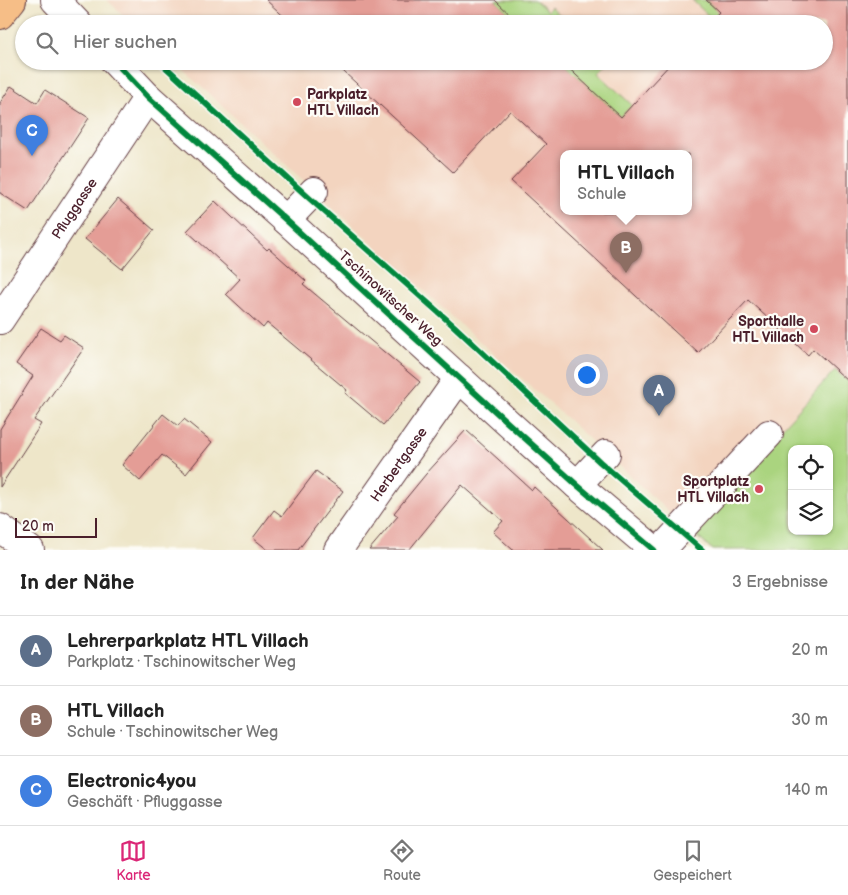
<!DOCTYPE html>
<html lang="de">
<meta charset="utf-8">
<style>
:root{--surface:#fff;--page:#f6f6f6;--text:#222;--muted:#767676;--line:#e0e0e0;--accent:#db2777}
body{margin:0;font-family:"Balsamiq Sans",sans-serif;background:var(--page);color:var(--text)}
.controls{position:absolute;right:15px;bottom:15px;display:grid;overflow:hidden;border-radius:10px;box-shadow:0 1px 4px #0004}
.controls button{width:45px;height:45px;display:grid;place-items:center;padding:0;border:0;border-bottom:1px solid var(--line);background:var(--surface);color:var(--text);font:25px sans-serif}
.scale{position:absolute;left:15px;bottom:12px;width:82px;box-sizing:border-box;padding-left:5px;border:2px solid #4a1f2b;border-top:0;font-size:14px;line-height:18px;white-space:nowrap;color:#4a1f2b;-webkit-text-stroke:4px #fdfcf7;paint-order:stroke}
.you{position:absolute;left:586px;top:374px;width:18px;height:18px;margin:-12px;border:4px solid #fff;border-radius:50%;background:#1a73e8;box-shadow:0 0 0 8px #1a73e833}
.badge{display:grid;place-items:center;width:32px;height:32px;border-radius:50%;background:var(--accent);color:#fff;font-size:16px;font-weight:700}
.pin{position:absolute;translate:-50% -41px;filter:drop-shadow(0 1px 2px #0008)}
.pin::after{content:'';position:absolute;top:26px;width:18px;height:15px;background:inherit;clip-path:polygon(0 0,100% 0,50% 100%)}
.popup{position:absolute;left:560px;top:150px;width:132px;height:65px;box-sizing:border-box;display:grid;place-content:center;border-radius:10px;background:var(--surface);filter:drop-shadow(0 1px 4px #0005);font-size:16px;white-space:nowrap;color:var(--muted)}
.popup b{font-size:19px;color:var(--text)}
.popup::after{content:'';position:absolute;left:50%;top:100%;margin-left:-10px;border:10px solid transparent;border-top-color:var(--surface)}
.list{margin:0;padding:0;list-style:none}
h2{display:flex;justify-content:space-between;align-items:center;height:65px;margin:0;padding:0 20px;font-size:21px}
h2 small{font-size:16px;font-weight:400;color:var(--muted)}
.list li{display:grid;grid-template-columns:32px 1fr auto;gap:15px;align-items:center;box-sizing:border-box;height:70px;padding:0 20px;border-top:1px solid var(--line)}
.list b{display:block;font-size:19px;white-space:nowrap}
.list p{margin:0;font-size:16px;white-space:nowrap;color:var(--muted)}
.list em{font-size:16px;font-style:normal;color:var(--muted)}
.icon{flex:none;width:28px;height:28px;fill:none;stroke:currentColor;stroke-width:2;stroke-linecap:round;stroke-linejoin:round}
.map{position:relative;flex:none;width:848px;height:550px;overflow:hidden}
.search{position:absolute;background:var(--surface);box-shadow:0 1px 4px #0004;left:15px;right:15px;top:15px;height:55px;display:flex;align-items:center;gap:12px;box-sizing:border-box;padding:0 18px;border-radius:28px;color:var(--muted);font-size:19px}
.sheet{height:275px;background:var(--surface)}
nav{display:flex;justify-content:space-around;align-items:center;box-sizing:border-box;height:70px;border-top:1px solid var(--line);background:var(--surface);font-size:14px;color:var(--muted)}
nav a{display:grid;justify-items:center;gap:2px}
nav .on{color:var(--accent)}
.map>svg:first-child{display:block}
.built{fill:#f3d4bf;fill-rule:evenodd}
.green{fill:#aad47f;stroke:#7a7a55;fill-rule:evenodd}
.building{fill:#e49d96;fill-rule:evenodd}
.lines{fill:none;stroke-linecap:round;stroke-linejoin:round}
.minor-casing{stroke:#633d43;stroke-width:30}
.major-casing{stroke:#633d43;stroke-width:30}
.minor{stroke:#fff;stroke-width:28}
.major{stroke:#f6be87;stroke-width:28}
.cycleway-casing{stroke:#fdfcf7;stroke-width:9}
.cycleway{stroke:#00873e;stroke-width:6}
.poi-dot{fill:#d1495b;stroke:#fdfcf7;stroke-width:2}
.labels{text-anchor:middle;stroke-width:4.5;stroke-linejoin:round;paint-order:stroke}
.poi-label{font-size:14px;font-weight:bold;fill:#4a1f2b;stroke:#fdfcf7;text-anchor:end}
.street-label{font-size:14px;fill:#4a1f2b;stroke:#fdfcf7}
</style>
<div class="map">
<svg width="848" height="550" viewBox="0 0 848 550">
<rect width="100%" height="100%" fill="#fdfcf7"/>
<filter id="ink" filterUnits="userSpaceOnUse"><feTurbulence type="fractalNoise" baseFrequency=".02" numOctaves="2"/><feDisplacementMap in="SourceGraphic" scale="10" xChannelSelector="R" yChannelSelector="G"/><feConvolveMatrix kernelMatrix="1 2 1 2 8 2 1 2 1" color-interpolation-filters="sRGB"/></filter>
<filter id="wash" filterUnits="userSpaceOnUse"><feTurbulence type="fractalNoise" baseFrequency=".0096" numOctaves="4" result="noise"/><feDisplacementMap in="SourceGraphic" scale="20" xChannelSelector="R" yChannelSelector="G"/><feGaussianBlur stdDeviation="1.12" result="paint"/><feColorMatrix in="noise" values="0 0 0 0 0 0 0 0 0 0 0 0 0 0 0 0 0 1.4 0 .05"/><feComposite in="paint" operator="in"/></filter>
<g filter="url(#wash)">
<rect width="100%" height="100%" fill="#eee6c9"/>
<path class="built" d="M 107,0 L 848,0 L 848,381 L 835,370 L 689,530 L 552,405 L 461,325 L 173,61 L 824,61 L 824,24 L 133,24 ZM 564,154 L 688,154 L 688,212 L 564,212 Z"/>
<g class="green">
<polygon points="495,0 535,0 547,11 551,7 569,24 520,24"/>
<polygon points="692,0 706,0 719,12 712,19"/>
<polygon points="561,61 609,61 598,73 632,105 621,117"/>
<path d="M 835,370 L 848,381 L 848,550 L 713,550 L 689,530 ZM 792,449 L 829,449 L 829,531 L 792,531 Z"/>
</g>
<g id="blocks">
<g class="building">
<polygon points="266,0 495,0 520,24 292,24"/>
<path d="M 706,0 L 848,0 L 848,381 L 813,349 L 808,355 L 748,300 L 698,353 L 511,181 L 546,144 L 510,111 L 453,172 L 332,61 L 561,61 L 621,117 L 673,61 L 824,61 L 824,24 L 708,24 L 719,12 ZM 564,154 L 688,154 L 688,212 L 564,212 Z"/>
<polygon points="11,86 37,103 45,90 89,118 28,211 0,193 0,103"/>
<polygon points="118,199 154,230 122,269 85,239"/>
<polygon points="215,201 267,250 269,248 306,281 303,284 420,382 383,425 345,393 347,390 267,323 263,328 226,294 240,279 187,231"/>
<polygon points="41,328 60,340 64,335 84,348 34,420 41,424 0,487 0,429 33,376 16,364"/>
<polygon points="163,414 178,426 184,419 212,442 186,474 162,455 140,481 122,465"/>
<polygon points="466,430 532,490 534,487 603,550 513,550 493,532 503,521 462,485 409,550 369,550 398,516 394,513 426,474"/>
<polygon points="316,471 343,491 298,550 268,550 253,538 274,510 282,516"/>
</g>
</g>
</g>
<g filter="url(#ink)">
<use href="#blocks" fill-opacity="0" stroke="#633d43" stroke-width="1"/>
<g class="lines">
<g class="minor-casing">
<g id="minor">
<polyline points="55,0 78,24"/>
<polyline points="114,61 148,97 286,220 507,422 577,485 654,550"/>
<polyline points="286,220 314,191"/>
<path id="s1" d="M 0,320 L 148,97"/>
<polyline points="577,485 606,454"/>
<polyline points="0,528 30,550"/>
<path id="s2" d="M 338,550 L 459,378"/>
<polyline points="661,550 769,434"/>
</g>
</g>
<g class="major-casing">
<polyline id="major" points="0,15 12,0"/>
</g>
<use href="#minor" class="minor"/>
<use href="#major" class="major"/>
<g class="cycleway-casing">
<g id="cycleway">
<polyline points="114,61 148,97 286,220 507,422 577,485 654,550"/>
<polyline points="159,61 308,197 454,326 600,462 702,550"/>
</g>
</g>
<use href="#cycleway" class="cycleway"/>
</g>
</g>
<g class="poi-dot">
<circle cx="297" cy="102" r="5"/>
<circle cx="814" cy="329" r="5"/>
<circle cx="759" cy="489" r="5"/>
</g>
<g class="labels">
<g class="poi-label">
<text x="307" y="99" text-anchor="start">Parkplatz<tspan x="307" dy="16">HTL Villach</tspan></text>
<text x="804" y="326">Sporthalle<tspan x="804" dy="16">HTL Villach</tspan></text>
<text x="749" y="486">Sportplatz<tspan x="749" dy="16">HTL Villach</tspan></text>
</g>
<g class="street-label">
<text dy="5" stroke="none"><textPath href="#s1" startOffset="134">Pfluggasse</textPath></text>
<text transform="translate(391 298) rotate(42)" y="5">Tschinowitscher Weg</text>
<text dy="5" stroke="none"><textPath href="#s2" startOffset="105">Herbertgasse</textPath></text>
</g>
</g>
</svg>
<div class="controls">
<button><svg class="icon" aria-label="locate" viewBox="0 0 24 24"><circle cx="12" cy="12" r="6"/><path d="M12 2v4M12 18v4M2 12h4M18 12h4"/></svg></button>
<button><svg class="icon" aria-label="layers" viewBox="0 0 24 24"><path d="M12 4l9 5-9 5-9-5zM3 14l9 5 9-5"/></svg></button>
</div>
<div class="scale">20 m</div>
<div class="you"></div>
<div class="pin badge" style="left:659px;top:416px;background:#5c6f8a">A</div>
<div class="pin badge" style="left:626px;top:273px;background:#8d6e63">B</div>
<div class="popup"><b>HTL Villach</b>Schule</div>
<div class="pin badge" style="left:32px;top:156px;background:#3f7fe0">C</div>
<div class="search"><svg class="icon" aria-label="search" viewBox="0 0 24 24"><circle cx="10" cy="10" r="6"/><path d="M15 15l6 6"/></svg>Hier suchen</div>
</div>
<section class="sheet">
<h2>In der Nähe<small>3 Ergebnisse</small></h2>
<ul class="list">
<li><span class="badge" style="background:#5c6f8a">A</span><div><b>Lehrerparkplatz HTL Villach</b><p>Parkplatz · Tschinowitscher Weg</p></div><em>20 m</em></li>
<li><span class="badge" style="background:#8d6e63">B</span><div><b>HTL Villach</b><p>Schule · Tschinowitscher Weg</p></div><em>30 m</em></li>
<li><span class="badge" style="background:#3f7fe0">C</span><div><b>Electronic4you</b><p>Geschäft · Pfluggasse</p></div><em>140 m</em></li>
</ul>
</section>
<nav>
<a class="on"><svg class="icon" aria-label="map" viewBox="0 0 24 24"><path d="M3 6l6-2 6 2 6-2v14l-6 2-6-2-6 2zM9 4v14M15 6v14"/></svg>Karte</a>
<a><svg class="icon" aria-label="directions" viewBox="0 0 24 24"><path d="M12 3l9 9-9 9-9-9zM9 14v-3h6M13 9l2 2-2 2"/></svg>Route</a>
<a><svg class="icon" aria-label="saved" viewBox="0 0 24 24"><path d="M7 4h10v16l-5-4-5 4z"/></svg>Gespeichert</a>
</nav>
